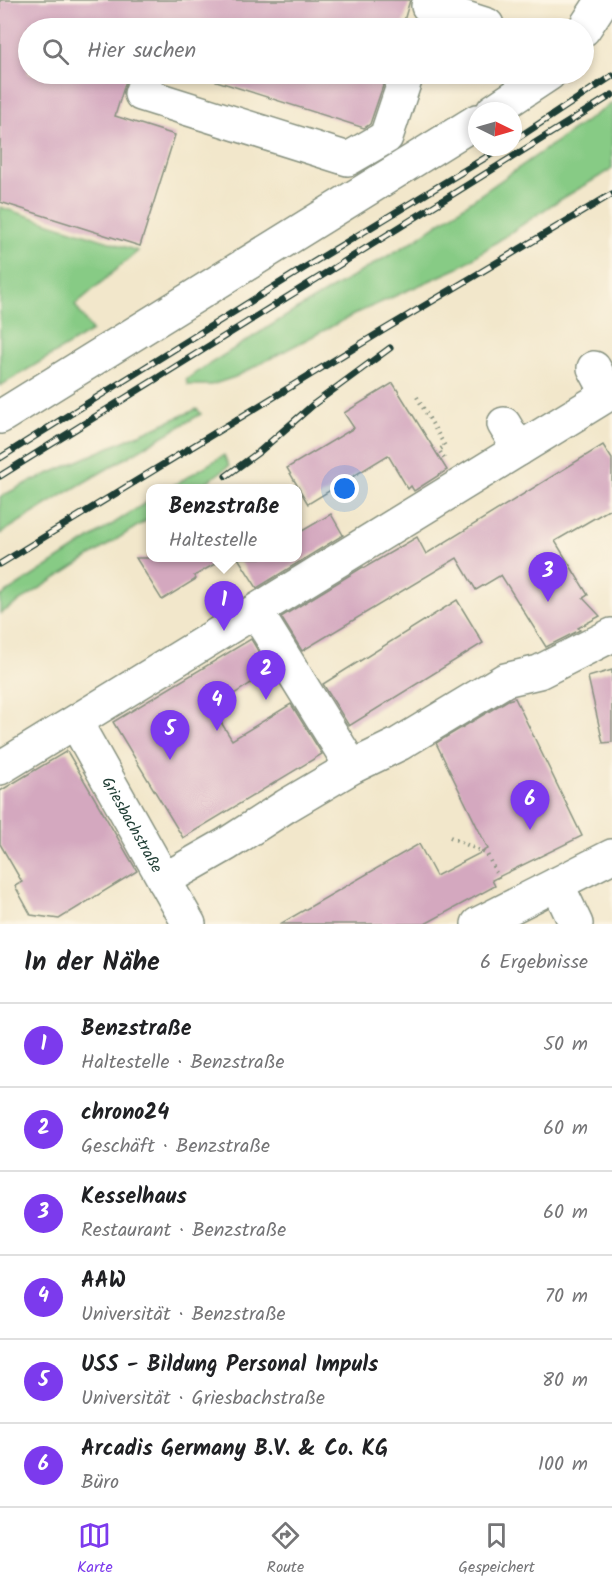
<!DOCTYPE html>
<html lang="de">
<meta charset="utf-8">
<style>
:root{--surface:#fff;--page:#f2f2f2;--text:#202124;--muted:#757577;--line:#e0e0e0;--accent:#7c3aed}
body{margin:0;font-family:Kalam,sans-serif;background:var(--page);color:var(--text)}
.compass{position:absolute;left:468px;top:102px;width:54px;height:54px;border-radius:50%;background:var(--surface);box-shadow:0 3px 9px #0003;rotate:95deg}
.you{position:absolute;left:345px;top:489px;width:21px;height:21px;margin:-15px;border:4px solid #fff;border-radius:50%;background:#1a73e8;box-shadow:0 0 0 9px #1a73e833}
.badge{display:grid;place-items:center;width:39px;height:39px;border-radius:50%;background:var(--accent);color:#fff;font-size:20px;font-weight:700}
.pin{position:absolute;translate:-50% -50px;filter:drop-shadow(0 2px 3px #0008)}
.pin::after{content:'';position:absolute;top:32px;width:21px;height:18px;background:inherit;clip-path:polygon(0 0,100% 0,50% 100%)}
.popup{position:absolute;left:146px;top:484px;width:156px;height:78px;box-sizing:border-box;display:grid;place-content:center;border-radius:12px;background:var(--surface);filter:drop-shadow(0 2px 4px #0005);font-size:20px;white-space:nowrap;color:var(--muted)}
.popup b{font-size:22px;color:var(--text)}
.popup::after{content:'';position:absolute;left:50%;top:100%;margin-left:-12px;border:12px solid transparent;border-top-color:var(--surface)}
.list{margin:0;padding:0;list-style:none}
h2{display:flex;justify-content:space-between;align-items:center;height:78px;margin:0;padding:0 24px;font-size:26px}
h2 small{font-size:20px;font-weight:400;color:var(--muted)}
.list li{display:grid;grid-template-columns:39px 1fr auto;gap:18px;align-items:center;box-sizing:border-box;height:84px;padding:0 24px;border-top:2px solid var(--line)}
.list b{display:block;font-size:22px;white-space:nowrap}
.list p{margin:0;font-size:20px;white-space:nowrap;color:var(--muted)}
.list em{font-size:20px;font-style:normal;color:var(--muted)}
.icon{flex:none;width:33px;height:33px;fill:none;stroke:currentColor;stroke-width:2;stroke-linecap:round;stroke-linejoin:round}
.map{position:relative;flex:none;width:612px;height:924px;overflow:hidden}
.search{position:absolute;background:var(--surface);box-shadow:0 3px 9px #0003;left:18px;right:18px;top:18px;height:66px;display:flex;align-items:center;gap:15px;box-sizing:border-box;padding:0 21px;border-radius:33px;color:var(--muted);font-size:22px}
.sheet{height:582px;background:var(--surface)}
nav{display:flex;justify-content:space-around;align-items:center;box-sizing:border-box;height:84px;border-top:2px solid var(--line);background:var(--surface);font-size:16px;color:var(--muted)}
nav a{display:grid;justify-items:center;gap:3px}
nav .on{color:var(--accent)}
.map>svg:first-child{display:block}
.green{fill:#87cb85;stroke:#53845c;stroke-width:1.5}
.building{fill:#d4a8bf}
.lines{fill:none;stroke-linecap:round;stroke-linejoin:round}
.minor-casing{stroke:#889280;stroke-width:36}
.path{stroke:#889280;stroke-width:4;stroke-dasharray:1.5 4.5;stroke-linecap:butt}
.minor{stroke:#fff;stroke-width:33}
.rail-casing{stroke:#1f3d34;stroke-width:7}
.rail{stroke:#fcf5e5;stroke-width:4.5;stroke-dasharray:14;stroke-linecap:butt}
.labels{text-anchor:middle;stroke-width:4.5;stroke-linejoin:round;paint-order:stroke}
.street-label{font-size:16px;fill:#1f3d34;stroke:#fcf5e5}
</style>
<div class="map">
<svg width="612" height="924" viewBox="0 0 612 924">
<rect width="100%" height="100%" fill="#fcf5e5"/>
<filter id="ink" filterUnits="userSpaceOnUse"><feTurbulence type="fractalNoise" baseFrequency=".0167" numOctaves="2"/><feDisplacementMap in="SourceGraphic" scale="12" xChannelSelector="R" yChannelSelector="G"/><feConvolveMatrix kernelMatrix="1 2 1 2 8 2 1 2 1" color-interpolation-filters="sRGB"/></filter>
<filter id="wash" filterUnits="userSpaceOnUse"><feTurbulence type="fractalNoise" baseFrequency=".008" numOctaves="4" result="noise"/><feDisplacementMap in="SourceGraphic" scale="24" xChannelSelector="R" yChannelSelector="G"/><feGaussianBlur stdDeviation="1.35" result="paint"/><feColorMatrix in="noise" values="0 0 0 0 0 0 0 0 0 0 0 0 0 0 0 0 0 1.4 0 .05"/><feComposite in="paint" operator="in"/></filter>
<g filter="url(#wash)">
<rect width="100%" height="100%" fill="#f2e7cb"/>
<g class="green">
<polygon points="612,103 612,169 553,204 458,268 359,312 235,377 211,385 188,385 186,380 195,373 299,308 415,240"/>
<polygon points="0,207 138,251 75,305 92,331 0,386"/>
<polygon points="197,409 201,414 64,494 0,534 0,497 23,485"/>
<polygon points="224,455 229,466 198,488 169,488"/>
<polygon points="150,500 150,518 0,614 0,597"/>
</g>
<g id="blocks">
<g class="building">
<polygon points="0,0 410,0 402,28 28,28 28,74 128,74 115,116 175,135 140,246 0,202"/>
<polygon points="208,74 387,74 370,124 364,128 207,78"/>
<polygon points="393,383 447,470 414,491 411,486 408,489 388,455 308,504 287,468 354,428 344,413"/>
<polygon points="603,445 612,459 612,508 555,541 588,595 583,598 600,616 578,628 580,630 546,647 501,575 476,590 457,558 302,651 281,617 363,567 364,568 417,537 426,554"/>
<polygon points="331,514 343,535 257,588 238,558 297,558 297,534"/>
<polygon points="136,558 225,558 194,576 196,579 162,600"/>
<polygon points="457,600 483,643 349,726 323,684"/>
<polygon points="251,639 270,671 212,708 232,740 291,704 322,754 183,838 113,722"/>
<polygon points="612,670 612,742 603,743 588,677"/>
<polygon points="515,698 582,836 492,880 495,886 425,924 280,924 419,844 436,876 488,849 436,743 508,700"/>
<polygon points="67,751 137,871 59,919 31,915 15,886 22,882 0,844 0,791"/>
</g>
</g>
</g>
<g filter="url(#ink)">
<use href="#blocks" fill-opacity="0" stroke="#889280" stroke-width="1.5"/>
<g class="lines">
<g class="minor-casing">
<g id="minor">
<polyline points="428,6 487,25"/>
<polyline points="584,29 603,0"/>
<polyline points="148,74 141,94 348,159 386,137 407,74"/>
<polyline points="493,111 549,74"/>
<polyline points="594,368 608,394"/>
<polyline points="0,417 477,121"/>
<polyline points="504,424 519,449"/>
<polyline points="256,612 352,767"/>
<path id="s1" d="M 76,723 L 189,924"/>
<polyline points="0,768 612,392"/>
<polyline points="164,880 227,844 286,806 352,767 399,744 505,680 539,672 612,635"/>
<polyline points="557,884 576,924"/>
<polyline points="478,924 612,856"/>
</g>
</g>
<g class="path">
<polyline points="417,397 445,446 439,450 446,462"/>
<polyline points="450,837 487,854 500,881"/>
</g>
<use href="#minor" class="minor"/>
<g class="rail-casing">
<g id="rail">
<polyline points="513,141 612,76"/>
<polyline points="0,458 304,268 503,147"/>
<polyline points="0,476 612,95"/>
<polyline points="226,476 259,452 314,404 390,348"/>
<polyline points="0,564 382,331 612,194"/>
</g>
</g>
<use href="#rail" class="rail"/>
</g>
</g>
<g class="labels">
<g class="street-label">
<text dy="6" stroke="none"><textPath href="#s1" startOffset="116">Griesbachstraße</textPath></text>
</g>
</g>
</svg>
<svg class="compass" viewBox="-18 -18 36 36"><path d="M0-13l5 13h-10z" fill="#e53935"/><path d="M0 13l5-13h-10z" fill="#757577"/></svg>
<div class="you"></div>
<div class="pin badge" style="left:224px;top:631px">1</div>
<div class="popup"><b>Benzstraße</b>Haltestelle</div>
<div class="pin badge" style="left:266px;top:700px">2</div>
<div class="pin badge" style="left:548px;top:602px">3</div>
<div class="pin badge" style="left:217px;top:731px">4</div>
<div class="pin badge" style="left:170px;top:760px">5</div>
<div class="pin badge" style="left:530px;top:830px">6</div>
<div class="search"><svg class="icon" aria-label="search" viewBox="0 0 24 24"><circle cx="10" cy="10" r="6"/><path d="M15 15l6 6"/></svg>Hier suchen</div>
</div>
<section class="sheet">
<h2>In der Nähe<small>6 Ergebnisse</small></h2>
<ul class="list">
<li><span class="badge">1</span><div><b>Benzstraße</b><p>Haltestelle · Benzstraße</p></div><em>50 m</em></li>
<li><span class="badge">2</span><div><b>chrono24</b><p>Geschäft · Benzstraße</p></div><em>60 m</em></li>
<li><span class="badge">3</span><div><b>Kesselhaus</b><p>Restaurant · Benzstraße</p></div><em>60 m</em></li>
<li><span class="badge">4</span><div><b>AAW</b><p>Universität · Benzstraße</p></div><em>70 m</em></li>
<li><span class="badge">5</span><div><b>USS - Bildung Personal Impuls</b><p>Universität · Griesbachstraße</p></div><em>80 m</em></li>
<li><span class="badge">6</span><div><b>Arcadis Germany B.V. &amp; Co. KG</b><p>Büro</p></div><em>100 m</em></li>
</ul>
</section>
<nav>
<a class="on"><svg class="icon" aria-label="map" viewBox="0 0 24 24"><path d="M3 6l6-2 6 2 6-2v14l-6 2-6-2-6 2zM9 4v14M15 6v14"/></svg>Karte</a>
<a><svg class="icon" aria-label="directions" viewBox="0 0 24 24"><path d="M12 3l9 9-9 9-9-9zM9 14v-3h6M13 9l2 2-2 2"/></svg>Route</a>
<a><svg class="icon" aria-label="saved" viewBox="0 0 24 24"><path d="M7 4h10v16l-5-4-5 4z"/></svg>Gespeichert</a>
</nav>
